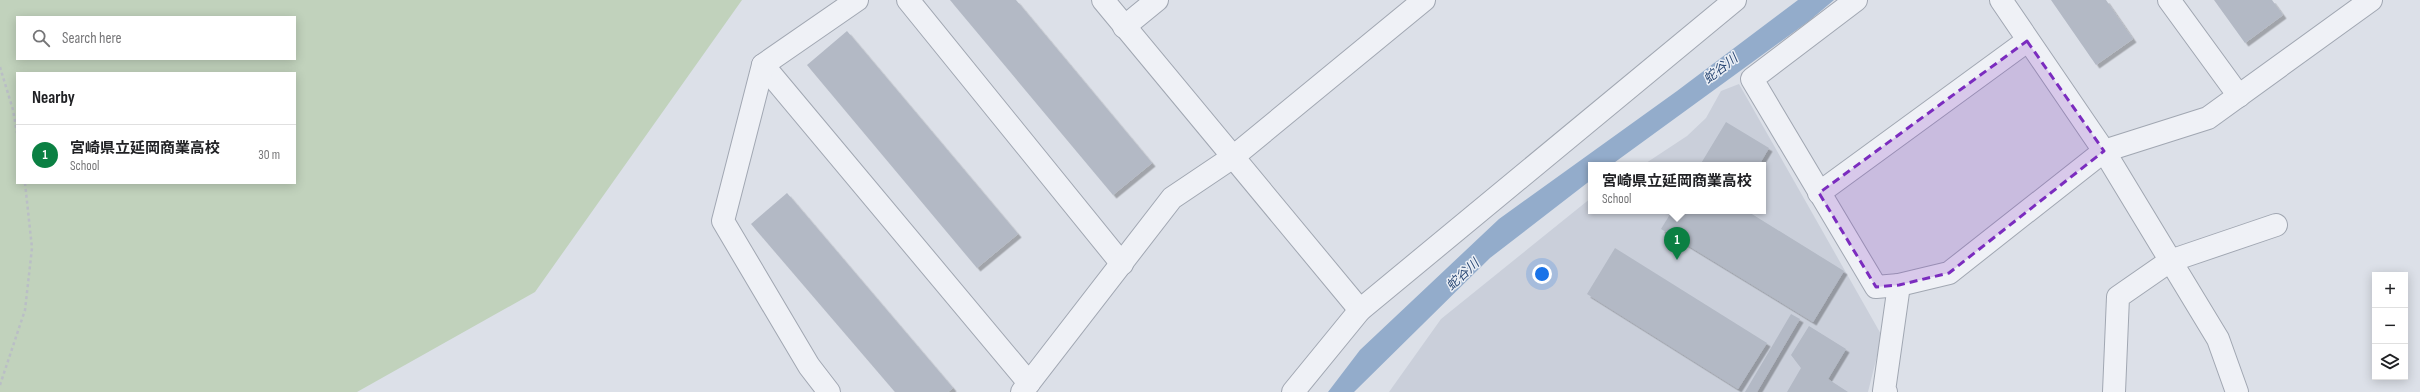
<!DOCTYPE html>
<meta charset="utf-8">
<style>
:root{--surface:#fff;--page:#f6f6f6;--text:#202124;--muted:#757577;--line:#e0e0e0;--accent:#0b8043}
body{margin:0;font-family:"Sofia Sans Condensed","Noto Sans JP",sans-serif;background:var(--page);color:var(--text)}
.controls{position:absolute;right:12px;bottom:12px;display:grid;overflow:hidden;border-radius:0px;box-shadow:0 2px 10px #0003}
.controls button{width:36px;height:36px;display:grid;place-items:center;padding:0;border:0;border-bottom:1px solid var(--line);background:var(--surface);color:var(--text);font:20px sans-serif}
.you{position:absolute;left:1542px;top:274px;width:14px;height:14px;margin:-10px;border:3px solid #fff;border-radius:50%;background:#1a73e8;box-shadow:0 0 0 6px #1a73e833}
.badge{display:grid;place-items:center;width:26px;height:26px;border-radius:50%;background:var(--accent);color:#fff;font-size:13px;font-weight:700}
.pin{position:absolute;translate:-50% -33px;filter:drop-shadow(0 1px 2px #0008)}
.pin::after{content:'';position:absolute;top:21px;width:14px;height:12px;background:inherit;clip-path:polygon(0 0,100% 0,50% 100%)}
.popup{position:absolute;left:1588px;top:162px;width:178px;height:52px;box-sizing:border-box;display:grid;place-content:center;border-radius:0px;background:var(--surface);filter:drop-shadow(0 1px 3px #0005);font-size:13px;white-space:nowrap;color:var(--muted)}
.popup b{font-size:15px;color:var(--text)}
.popup::after{content:'';position:absolute;left:50%;top:100%;margin-left:-8px;border:8px solid transparent;border-top-color:var(--surface)}
.list{margin:0;padding:0;list-style:none}
h2{display:flex;justify-content:space-between;align-items:center;height:52px;margin:0;padding:0 16px;font-size:17px}
h2 small{font-size:13px;font-weight:400;color:var(--muted)}
.list li{display:grid;grid-template-columns:26px 1fr auto;gap:12px;align-items:center;box-sizing:border-box;height:60px;padding:0 16px;border-top:1px solid var(--line)}
.list b{display:block;font-size:15px;white-space:nowrap}
.list p{margin:0;font-size:13px;white-space:nowrap;color:var(--muted)}
.list em{font-size:13px;font-style:normal;color:var(--muted)}
.icon{flex:none;width:22px;height:22px;fill:none;stroke:currentColor;stroke-width:2;stroke-linecap:round;stroke-linejoin:round}
.map{position:relative;flex:none;width:2420px;height:392px;overflow:hidden}
.search{position:absolute;background:var(--surface);box-shadow:0 2px 10px #0003;left:16px;top:16px;width:280px;height:44px;display:flex;align-items:center;gap:10px;box-sizing:border-box;padding:0 14px;border-radius:0px;color:var(--muted);font-size:15px}
.panel{position:absolute;background:var(--surface);box-shadow:0 2px 10px #0003;left:16px;top:72px;width:280px;height:112px;border-radius:0px}
.map>svg:first-child{display:block}
.built{fill:#cacfda}
.green{fill:#c1d2bc;fill-rule:evenodd}
.water{fill:#93accb}
.building{fill:#b3b9c5;filter:url(#shadow)}
.lines{fill:none;stroke-linecap:round;stroke-linejoin:round}
.street-casing{stroke:#a1a7b2;stroke-width:24}
.path{stroke:#babec6;stroke-width:2.5;stroke-dasharray:3 3;stroke-linecap:butt}
.street{stroke:#eff1f6;stroke-width:22}
.marked{fill:#7b2cbf;fill-opacity:0.2;stroke:#7b2cbf;stroke-width:3;stroke-dasharray:8 5;stroke-linejoin:round}
.labels{text-anchor:middle;stroke-width:3;stroke-linejoin:round;paint-order:stroke}
.water-label{font-size:13px;font-style:italic;fill:#2c4a76;stroke:#ebeff5}
</style>
<div class="map">
<svg width="2420" height="392" viewBox="0 0 2420 392">
<defs>
<filter id="shadow"><feDropShadow dx="3.5" dy="3.5" stdDeviation="0" flood-color="#0004"/></filter>
</defs>
<rect width="100%" height="100%" fill="#dce0e8"/>
<polygon class="built" points="1739,84 1882,336 1868,392 1389,392 1441,319 1591,198 1591,211 1763,211 1763,165 1643,165 1687,136 1706,118 1721,91"/>
<path class="green" d="M 0,0 L 742,0 L 535,292 L 357,392 L 0,392 ZM 17,17 L 295,17 L 295,59 L 17,59 ZM 17,73 L 295,73 L 295,183 L 17,183 Z"/>
<polygon class="water" points="1798,0 1834,0 1809,21 1611,165 1591,165 1591,180 1490,258 1354,392 1328,392 1360,350 1499,219 1677,91"/>
<g class="building">
<polygon points="950,0 1016,0 1152,163 1113,195"/>
<polygon points="2051,0 2106,0 2133,39 2096,65"/>
<polygon points="2214,0 2272,0 2283,15 2245,43"/>
<polygon points="847,31 1018,234 977,268 807,65"/>
<polygon points="1726,122 1769,148 1759,165 1700,165"/>
<polygon points="787,193 953,388 948,392 895,392 751,224"/>
<polygon points="1672,211 1747,211 1844,271 1813,322 1661,229"/>
<polygon points="1615,248 1767,343 1738,389 1587,294"/>
<polygon points="1791,314 1800,319 1757,392 1745,392"/>
<polygon points="1809,326 1846,349 1828,379 1848,392 1787,392 1801,368 1791,355"/>
</g>
<g class="lines">
<g class="street-casing">
<g id="street">
<polyline points="908,0 1122,264"/>
<polyline points="1103,0 1360,310"/>
<polyline points="1856,0 1752,79 1876,287 1899,285 1949,273 2104,151 2208,118 2371,0"/>
<polyline points="2001,0 2104,151 2218,339 2237,392"/>
<polyline points="2169,0 2239,96"/>
<polyline points="1124,27 1157,0"/>
<polyline points="763,65 1029,383"/>
<polyline points="1819,193 2027,41"/>
<polyline points="829,392 809,366 723,221 763,65 857,0"/>
<polyline points="1022,392 1172,198 1233,157 1424,0"/>
<polyline points="1293,392 1360,310 1735,0"/>
<polyline points="1886,392 1884,391 1899,285"/>
<polyline points="2114,392 2118,297 2170,261 2276,225"/>
</g>
</g>
<g class="path">
<polyline points="0,67 13,110 17,133"/>
<polyline points="0,385 25,310 32,248 25,183"/>
</g>
<use href="#street" class="street"/>
</g>
<path class="marked" d="M 2027,41 L 2104,151 L 1949,273 L 1899,285 L 1876,287 L 1819,193 Z"/>
<g class="labels">
<g class="water-label">
<text transform="translate(1720 68) rotate(-38)" y="5">蛇谷川</text>
<text transform="translate(1462 274) rotate(-43)" y="5">蛇谷川</text>
</g>
</g>
</svg>
<div class="controls">
<button>+</button>
<button>−</button>
<button><svg class="icon" aria-label="layers" viewBox="0 0 24 24"><path d="M12 4l9 5-9 5-9-5zM3 14l9 5 9-5"/></svg></button>
</div>
<div class="you"></div>
<div class="pin badge" style="left:1677px;top:260px">1</div>
<div class="popup"><b>宮崎県立延岡商業高校</b>School</div>
<div class="search"><svg class="icon" aria-label="search" viewBox="0 0 24 24"><circle cx="10" cy="10" r="6"/><path d="M15 15l6 6"/></svg>Search here</div>
<section class="panel">
<h2>Nearby<small></small></h2>
<ul class="list">
<li><span class="badge">1</span><div><b>宮崎県立延岡商業高校</b><p>School</p></div><em>30 m</em></li>
</ul>
</section>
</div>
